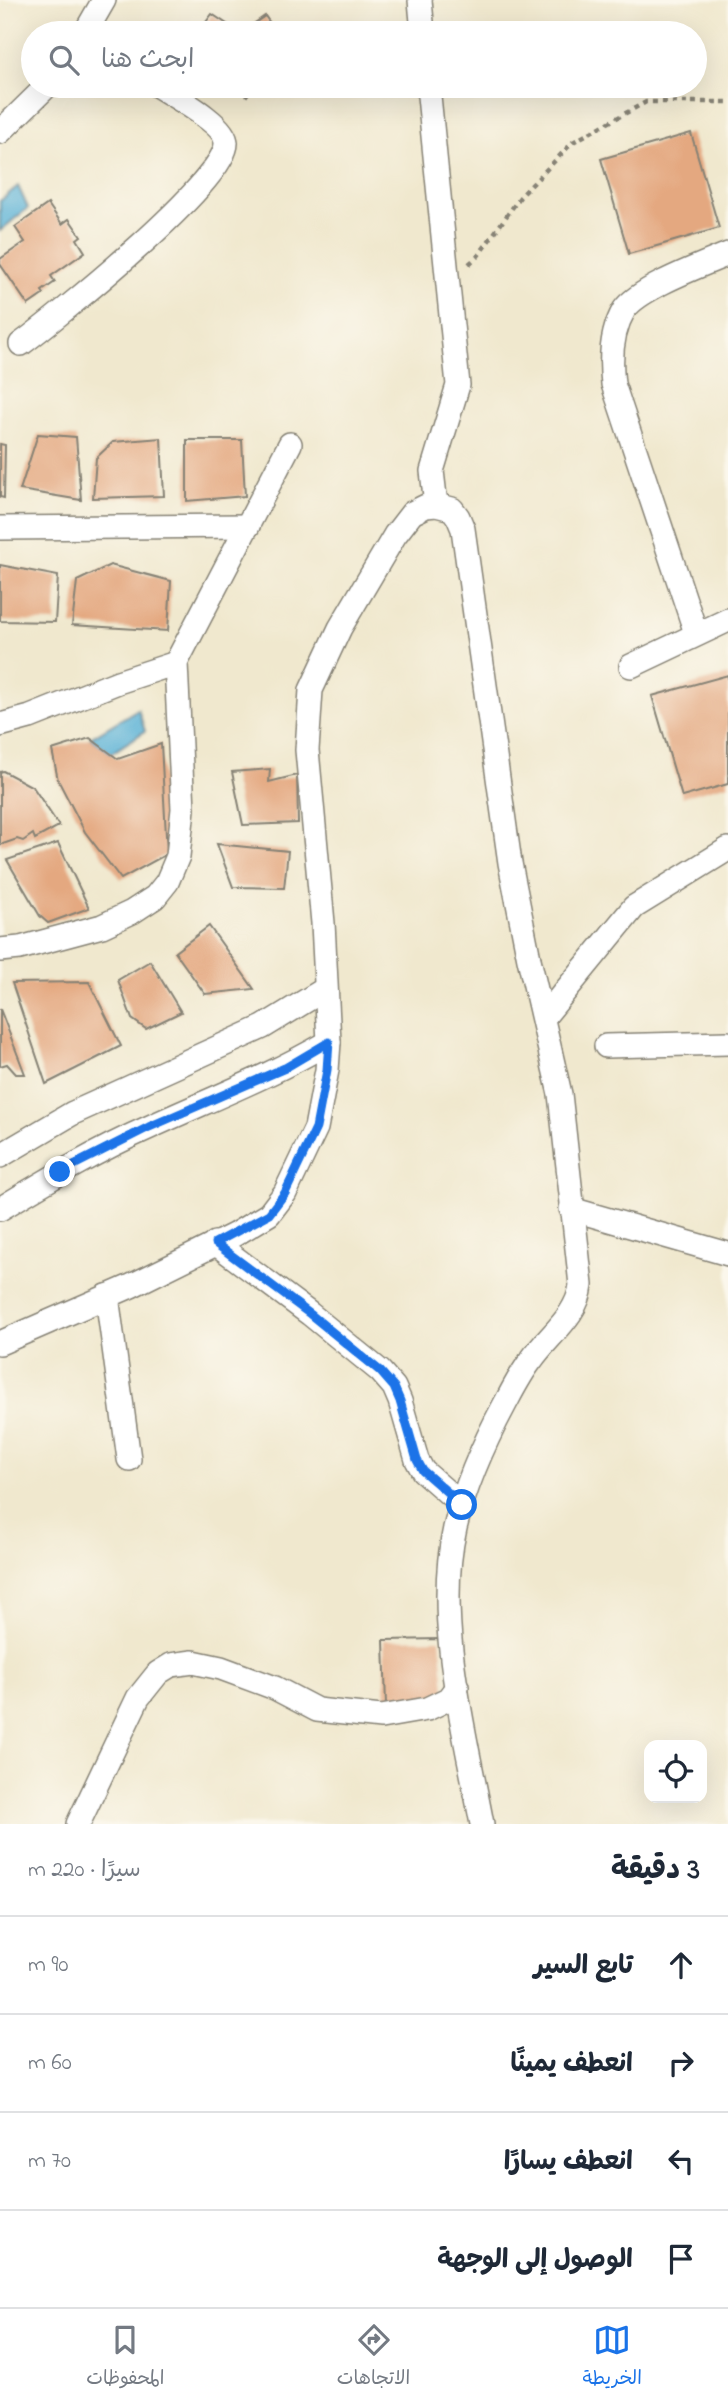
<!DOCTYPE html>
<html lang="ar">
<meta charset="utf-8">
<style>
:root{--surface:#fff;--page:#f6f6f7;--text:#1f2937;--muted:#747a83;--line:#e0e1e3;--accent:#1a73e8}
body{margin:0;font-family:"Indie Flower","Playpen Sans Arabic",sans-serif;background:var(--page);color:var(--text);direction:rtl}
.controls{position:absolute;right:21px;bottom:21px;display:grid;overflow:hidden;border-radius:14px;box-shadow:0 7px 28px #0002}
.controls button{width:63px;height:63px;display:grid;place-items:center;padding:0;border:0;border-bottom:2px solid var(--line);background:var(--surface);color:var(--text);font:35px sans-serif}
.stop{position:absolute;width:21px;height:21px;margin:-16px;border:5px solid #1a73e8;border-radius:50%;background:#fff}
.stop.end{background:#1a73e8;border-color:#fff;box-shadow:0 2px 7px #0008}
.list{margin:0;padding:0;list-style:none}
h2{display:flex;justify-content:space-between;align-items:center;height:91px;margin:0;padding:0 28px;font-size:30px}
h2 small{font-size:23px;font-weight:400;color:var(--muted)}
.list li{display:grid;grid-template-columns:46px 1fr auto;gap:21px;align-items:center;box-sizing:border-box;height:98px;padding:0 28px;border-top:2px solid var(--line)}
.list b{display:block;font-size:26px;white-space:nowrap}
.list em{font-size:23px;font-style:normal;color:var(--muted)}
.icon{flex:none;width:38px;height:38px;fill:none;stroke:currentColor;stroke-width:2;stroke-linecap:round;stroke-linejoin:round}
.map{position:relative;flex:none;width:728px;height:1824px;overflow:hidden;direction:ltr}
.search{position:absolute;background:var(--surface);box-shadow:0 7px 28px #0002;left:21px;right:21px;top:21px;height:77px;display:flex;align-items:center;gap:18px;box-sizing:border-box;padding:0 24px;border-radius:38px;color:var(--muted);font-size:26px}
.sheet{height:483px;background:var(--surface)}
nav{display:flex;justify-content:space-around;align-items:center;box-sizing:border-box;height:98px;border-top:2px solid var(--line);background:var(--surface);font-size:19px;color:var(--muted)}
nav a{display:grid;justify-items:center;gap:4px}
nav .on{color:var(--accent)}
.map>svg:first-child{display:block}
.water{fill:#58b1d6;stroke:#3a6679;stroke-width:2}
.building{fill:#e4a880}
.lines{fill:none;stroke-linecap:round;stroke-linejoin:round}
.street-casing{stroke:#868275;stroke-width:26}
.path{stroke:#868275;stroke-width:4.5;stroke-dasharray:5 5;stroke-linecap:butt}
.street{stroke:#fff;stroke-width:23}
.route{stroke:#1a73e8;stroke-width:9}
</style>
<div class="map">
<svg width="728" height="1824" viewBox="0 0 728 1824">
<rect width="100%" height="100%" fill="#fbf7ec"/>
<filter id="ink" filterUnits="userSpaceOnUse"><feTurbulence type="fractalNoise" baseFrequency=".0143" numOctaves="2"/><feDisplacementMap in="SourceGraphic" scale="14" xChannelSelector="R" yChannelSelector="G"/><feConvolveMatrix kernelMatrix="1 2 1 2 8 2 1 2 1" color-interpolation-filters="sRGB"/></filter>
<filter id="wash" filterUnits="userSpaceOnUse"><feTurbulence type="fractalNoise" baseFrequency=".00686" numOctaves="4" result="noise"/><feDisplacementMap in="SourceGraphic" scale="28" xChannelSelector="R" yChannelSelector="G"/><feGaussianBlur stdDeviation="1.57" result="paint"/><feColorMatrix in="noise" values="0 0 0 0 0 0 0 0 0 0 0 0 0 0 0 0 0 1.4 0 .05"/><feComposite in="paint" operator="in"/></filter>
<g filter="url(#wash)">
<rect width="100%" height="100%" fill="#f0e8ce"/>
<g class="water">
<polygon points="18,186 28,208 0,231 0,201"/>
<polygon points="138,709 145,731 110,754 90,738"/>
</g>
<g id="blocks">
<g class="building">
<polygon points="212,14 233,28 249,27 265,16 277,33 198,33"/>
<polygon points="233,86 254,86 247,96"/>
<polygon points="691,133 719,228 629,254 601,159"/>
<polygon points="48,204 62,224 69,219 81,236 77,239 85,252 51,276 55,282 42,291 44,294 28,305 0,264 0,259 25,242 15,227"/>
<polygon points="38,434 76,437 81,500 20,490"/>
<polygon points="161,438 164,496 93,498 96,458 113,442"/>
<polygon points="187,440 242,440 245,496 187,501"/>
<polygon points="0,444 5,445 4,498 0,497"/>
<polygon points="0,565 58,576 55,622 0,621"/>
<polygon points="110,565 171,581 168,631 72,625 77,581"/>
<polygon points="728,675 728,784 682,797 652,696"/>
<polygon points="90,738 118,759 161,744 167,854 121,879 85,832 58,780 52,750"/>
<polygon points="270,769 269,782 297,775 298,823 243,825 232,772"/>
<polygon points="3,771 33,787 59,826 35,839 33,834 23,841 17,839 0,845 0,772"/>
<polygon points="58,843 89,908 48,923 40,916 7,860"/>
<polygon points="217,844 288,851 284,888 233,887"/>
<polygon points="209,926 254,989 205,994 175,952"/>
<polygon points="150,961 181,1012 146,1029 132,1019 118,980"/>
<polygon points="89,982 121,1046 46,1084 12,983"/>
<polygon points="0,1009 25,1074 16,1074 7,1064 0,1066"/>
<polygon points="440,1639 446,1698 386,1706 384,1640"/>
</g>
</g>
</g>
<g filter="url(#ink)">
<use href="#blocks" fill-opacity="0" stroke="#868275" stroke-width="2"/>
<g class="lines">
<g class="street-casing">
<g id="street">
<polyline points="420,0 423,33"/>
<polyline points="85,33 104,0"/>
<polyline points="428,86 458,385 432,471 436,505"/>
<polyline points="0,132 47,86"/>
<path d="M 21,344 C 56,318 227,181 226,143 C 226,124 173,96 158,86"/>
<polyline points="0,528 248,526"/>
<path d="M 696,633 L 613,384 C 610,359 611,332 624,310 C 639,288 702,265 728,254"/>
<polyline points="631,666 728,620"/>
<polyline points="0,725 30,717 118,682 176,663"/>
<polyline points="0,950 20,948 102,926 132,912 155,897 167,882 178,856 183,809 176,663 290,444"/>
<polyline points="544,1017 634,907 728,849"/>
<polyline points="606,1046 728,1043"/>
<polyline points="0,1156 73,1113 263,1027 325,989"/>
<path d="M 0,1209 C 49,1179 98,1150 150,1127 C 211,1099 271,1076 329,1042"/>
<polyline points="571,1209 728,1254"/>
<polyline points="215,1243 310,1314 380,1371 394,1387 400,1401 417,1460 423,1471 462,1505"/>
<polyline points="107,1296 129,1459"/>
<path d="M 0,1343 L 131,1286 L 234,1235 L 269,1214 L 285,1193 L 316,1128 L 327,1070 L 329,1042 L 323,923 L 307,750 L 311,690 L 340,628 L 395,535 L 412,513 L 426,506 L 436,505 L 452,509 L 458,517 L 463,529 L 510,863 L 529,959 L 560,1094 L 581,1285 C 578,1315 549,1335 532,1359 C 521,1373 513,1389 505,1404 C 484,1443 465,1486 455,1528 C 434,1619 465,1733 482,1824"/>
<polyline points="78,1824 138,1698 158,1673 171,1665 193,1662 221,1668 275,1688 317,1710 381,1717 427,1709 448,1699 457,1687"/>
</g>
</g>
<polyline class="path" points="469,264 478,256 520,197 573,142 646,102 728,102"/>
<use href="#street" class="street"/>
</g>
</g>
<g class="lines" filter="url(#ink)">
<polyline class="route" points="60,1172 149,1127 285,1068 329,1042 327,1070 316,1128 285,1193 269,1214 215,1243 310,1314 380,1371 394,1387 400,1401 417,1460 423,1471 462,1505"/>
</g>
</svg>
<div class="controls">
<button><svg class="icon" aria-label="locate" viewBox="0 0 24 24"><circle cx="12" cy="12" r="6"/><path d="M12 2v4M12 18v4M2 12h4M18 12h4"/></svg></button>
</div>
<div class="stop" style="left:462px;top:1505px"></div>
<div class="stop end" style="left:60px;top:1172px"></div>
<div class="search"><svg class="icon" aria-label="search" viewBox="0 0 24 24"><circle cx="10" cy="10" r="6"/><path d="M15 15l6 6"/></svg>ابحث هنا</div>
</div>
<section class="sheet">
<h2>3 دقيقة<small>سيرًا · 220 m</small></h2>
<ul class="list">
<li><svg class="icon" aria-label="ahead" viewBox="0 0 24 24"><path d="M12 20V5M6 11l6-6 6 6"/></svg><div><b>تابع السير</b></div><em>90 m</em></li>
<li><svg class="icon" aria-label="right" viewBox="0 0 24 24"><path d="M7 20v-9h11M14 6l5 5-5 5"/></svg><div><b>انعطف يمينًا</b></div><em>60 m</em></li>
<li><svg class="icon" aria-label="left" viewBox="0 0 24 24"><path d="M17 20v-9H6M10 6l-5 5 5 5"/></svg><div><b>انعطف يسارًا</b></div><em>70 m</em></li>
<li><svg class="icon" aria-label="arrive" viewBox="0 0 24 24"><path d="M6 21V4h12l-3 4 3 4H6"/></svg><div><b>الوصول إلى الوجهة</b></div></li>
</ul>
</section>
<nav>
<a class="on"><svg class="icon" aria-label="map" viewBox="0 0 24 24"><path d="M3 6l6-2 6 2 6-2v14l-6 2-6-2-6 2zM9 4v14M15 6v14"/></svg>الخريطة</a>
<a><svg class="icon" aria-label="directions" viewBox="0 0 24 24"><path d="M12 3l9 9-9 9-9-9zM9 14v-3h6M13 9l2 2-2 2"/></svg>الاتجاهات</a>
<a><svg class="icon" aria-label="saved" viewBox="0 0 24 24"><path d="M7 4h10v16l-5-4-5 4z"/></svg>المحفوظات</a>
</nav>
